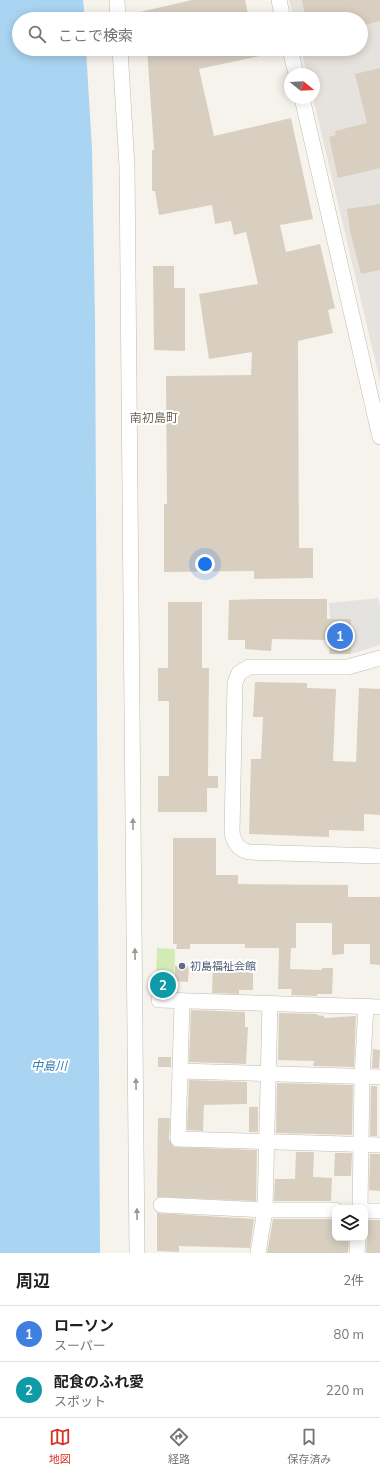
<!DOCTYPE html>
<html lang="ja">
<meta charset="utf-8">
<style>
:root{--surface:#fff;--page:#f6f6f6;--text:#202124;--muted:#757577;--line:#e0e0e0;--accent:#d93025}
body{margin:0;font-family:Mulish,"Noto Sans JP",sans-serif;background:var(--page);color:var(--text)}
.controls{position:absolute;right:12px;bottom:12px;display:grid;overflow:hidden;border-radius:8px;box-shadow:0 2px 10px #0003}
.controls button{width:36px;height:36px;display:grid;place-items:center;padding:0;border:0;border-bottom:1px solid var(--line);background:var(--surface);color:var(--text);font:20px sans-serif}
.compass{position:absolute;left:284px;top:68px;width:36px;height:36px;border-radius:50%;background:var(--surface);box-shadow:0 2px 10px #0003;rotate:108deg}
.you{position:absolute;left:205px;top:564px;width:14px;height:14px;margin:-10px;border:3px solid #fff;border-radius:50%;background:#1a73e8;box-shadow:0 0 0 6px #1a73e833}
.badge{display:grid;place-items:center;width:26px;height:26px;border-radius:50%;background:var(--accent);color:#fff;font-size:13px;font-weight:700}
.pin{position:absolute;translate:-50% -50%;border:2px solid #fff;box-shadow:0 1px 4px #0006}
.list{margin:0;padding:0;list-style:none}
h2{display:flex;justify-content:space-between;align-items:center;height:52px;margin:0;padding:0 16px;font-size:17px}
h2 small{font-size:13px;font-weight:400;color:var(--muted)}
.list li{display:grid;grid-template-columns:26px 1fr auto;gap:12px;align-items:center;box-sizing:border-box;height:56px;padding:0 16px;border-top:1px solid var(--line)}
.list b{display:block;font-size:15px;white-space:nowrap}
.list p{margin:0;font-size:13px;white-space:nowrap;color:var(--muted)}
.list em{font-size:13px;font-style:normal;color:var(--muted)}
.icon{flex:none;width:22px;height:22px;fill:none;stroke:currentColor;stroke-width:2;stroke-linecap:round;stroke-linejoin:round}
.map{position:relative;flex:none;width:380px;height:1253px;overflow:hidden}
.search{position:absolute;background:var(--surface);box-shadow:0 2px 10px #0003;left:12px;right:12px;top:12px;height:44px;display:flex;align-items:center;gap:10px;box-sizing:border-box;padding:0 14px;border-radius:22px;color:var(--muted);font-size:15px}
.sheet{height:164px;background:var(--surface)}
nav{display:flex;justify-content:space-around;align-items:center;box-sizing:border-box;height:56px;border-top:1px solid var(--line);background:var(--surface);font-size:11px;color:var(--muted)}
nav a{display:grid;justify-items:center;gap:2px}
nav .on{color:var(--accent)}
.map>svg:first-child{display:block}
.industrial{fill:#e6e2dd}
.green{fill:#d2eab5}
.parking{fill:#e5e3e0}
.water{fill:#a9d4f2}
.building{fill:#d8cfc1}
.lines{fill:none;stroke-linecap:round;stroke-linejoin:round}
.minor-casing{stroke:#c2bbae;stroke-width:16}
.minor{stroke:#fff;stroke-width:15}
.oneway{fill:#9c9892}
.service-dot{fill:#5c6f8a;stroke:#fff;stroke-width:1.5}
.labels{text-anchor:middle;stroke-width:4;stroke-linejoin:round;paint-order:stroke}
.service-label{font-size:11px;fill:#4e5e75;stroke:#fff;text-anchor:start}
.neighbourhood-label{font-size:12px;fill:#6e6250;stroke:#fff}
.water-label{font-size:12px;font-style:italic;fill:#2e7ab2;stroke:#fff}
</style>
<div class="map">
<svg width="380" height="1253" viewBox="0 0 380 1253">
<rect width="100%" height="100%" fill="#f6f3ec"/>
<polygon class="industrial" points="289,0 380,0 380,381 313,98 314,98 314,74 307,74 301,49 361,49 361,19 294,19"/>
<polygon class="green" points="157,948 175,949 174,992 171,991 171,977 156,976"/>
<polygon class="parking" points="378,598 380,605 380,645 351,654 351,619 330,619 329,603"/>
<polygon class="water" points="0,0 83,0 85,19 19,19 19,49 86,49 92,149 95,322 100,1253 0,1253"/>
<g class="building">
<polygon points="192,0 245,0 249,19 127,19 127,15"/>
<polygon points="302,0 380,0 380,21 361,26 361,19 306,19"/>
<polygon points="147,49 268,49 269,54 199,69 214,136 291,118 313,219 280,225 286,252 320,244 335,308 328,310 333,333 298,341 299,548 313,548 313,578 254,579 254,571 164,572 164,504 167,504 166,376 251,375 252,352 209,359 199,294 258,284 246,232 234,235 231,221 215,224 212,205 159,215 155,191 152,191 152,150 154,150"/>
<polygon points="380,68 380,168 338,178 329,137 336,135 335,131 367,123 355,74"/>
<polygon points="380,204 380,270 361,274 350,231 347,209"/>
<polygon points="153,266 174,266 174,288 185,288 185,351 154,350"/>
<polygon points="259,599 327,599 327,619 351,619 351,654 329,654 330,640 272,639 271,651 245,649 245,640 228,640 229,600"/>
<polygon points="168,602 202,602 202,668 209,668 208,776 218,776 218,788 207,788 207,812 158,812 158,776 169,776 169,701 158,701 158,668 168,668"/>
<polygon points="255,682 307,683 307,688 336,689 333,761 356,762 359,688 380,689 380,815 364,814 364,831 329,830 329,837 249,834 251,759 261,759 263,717 253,717"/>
<polygon points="173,838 216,838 216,875 238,875 238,884 348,885 348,897 380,897 380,965 370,964 370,944 344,944 344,954 332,955 332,923 296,923 296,948 291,948 290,969 322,970 322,968 333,968 332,994 317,994 317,996 291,995 292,989 278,989 279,948 245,948 245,944 190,944 190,949 176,949 177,944 173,944"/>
<polygon points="175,966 189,966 188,982 175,981"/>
<polygon points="213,967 253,969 253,990 239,990 239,994 212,993"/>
<polygon points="156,978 169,979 169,991 156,992"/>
<polygon points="191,1010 245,1012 245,1027 248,1027 246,1064 189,1062"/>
<polygon points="279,1013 317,1014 317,1015 324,1016 324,1018 356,1016 354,1067 313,1066 314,1061 278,1060"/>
<polygon points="373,1049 380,1050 379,1068 372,1068"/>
<rect x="158" y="1057" width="13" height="10"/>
<polygon points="189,1080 247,1082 247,1104 204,1105 203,1131 187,1130"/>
<polygon points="277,1083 353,1085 352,1135 276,1133"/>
<polygon points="371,1086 377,1086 377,1136 370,1136"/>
<rect x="249" y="1107" width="9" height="25"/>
<polygon points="158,1118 170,1118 169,1139 174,1147 257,1150 256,1201 157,1197"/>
<polygon points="296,1152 314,1152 313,1177 332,1178 331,1201 274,1201 275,1179 295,1179"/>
<polygon points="335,1153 352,1153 351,1176 334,1176"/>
<polygon points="370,1154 380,1154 380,1191 369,1190"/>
<polygon points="157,1213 254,1219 250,1248 179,1246 179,1252 157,1251"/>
<polygon points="273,1219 335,1219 335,1238 349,1238 348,1253 267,1253"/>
<polygon points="365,1220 380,1220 380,1253 366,1253 367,1239"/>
</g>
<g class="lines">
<g class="minor-casing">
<g id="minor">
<polyline points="117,0 118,19"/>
<polyline points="279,0 283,19"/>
<polyline points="120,49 127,167 137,1253"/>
<polyline points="290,49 296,74"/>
<polyline points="302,98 380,437"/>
<path d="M 380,658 L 348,667 L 249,667 L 239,673 L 235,683 L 232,833 C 235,844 238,849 249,852 L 380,856"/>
<polyline points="159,1000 380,1007"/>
<polyline points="182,1002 178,1139 380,1145"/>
<polyline points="180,1071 380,1077"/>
<polyline points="161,1205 265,1210 335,1210"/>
<polyline points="360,1208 362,1077 366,1006"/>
<polyline points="365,1211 380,1211"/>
<polyline points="258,1253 265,1210 270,1004"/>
<polyline points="357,1253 358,1238"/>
</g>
</g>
<use href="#minor" class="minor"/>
</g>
<defs><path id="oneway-solid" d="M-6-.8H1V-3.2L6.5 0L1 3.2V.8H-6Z"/></defs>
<g class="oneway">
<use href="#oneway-solid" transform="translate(133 824) rotate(-91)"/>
<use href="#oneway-solid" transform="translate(135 954) rotate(-91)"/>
<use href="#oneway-solid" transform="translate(136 1084) rotate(-91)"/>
<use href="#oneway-solid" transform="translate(137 1214) rotate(-91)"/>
</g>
<circle class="service-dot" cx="182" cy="966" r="4"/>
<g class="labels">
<g class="service-label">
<text x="190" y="970">初島福祉会館</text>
</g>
<g class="neighbourhood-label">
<text x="154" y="422">南初島町</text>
</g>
<g class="water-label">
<text x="49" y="1070">中島川</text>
</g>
</g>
</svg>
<div class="controls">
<button><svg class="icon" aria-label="layers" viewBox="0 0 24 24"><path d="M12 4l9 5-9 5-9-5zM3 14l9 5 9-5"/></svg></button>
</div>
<svg class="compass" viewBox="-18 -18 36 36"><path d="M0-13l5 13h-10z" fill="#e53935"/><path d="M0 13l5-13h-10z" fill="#757577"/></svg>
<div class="you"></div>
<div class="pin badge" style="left:340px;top:636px;background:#3f7fe0">1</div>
<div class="pin badge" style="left:163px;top:985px;background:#0f9aa8">2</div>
<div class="search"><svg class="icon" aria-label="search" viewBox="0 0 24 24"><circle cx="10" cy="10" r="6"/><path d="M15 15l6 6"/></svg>ここで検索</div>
</div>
<section class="sheet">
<h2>周辺<small>2件</small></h2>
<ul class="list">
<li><span class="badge" style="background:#3f7fe0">1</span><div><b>ローソン</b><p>スーパー</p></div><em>80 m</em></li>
<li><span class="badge" style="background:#0f9aa8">2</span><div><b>配食のふれ愛</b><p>スポット</p></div><em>220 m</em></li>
</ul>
</section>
<nav>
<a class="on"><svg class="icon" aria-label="map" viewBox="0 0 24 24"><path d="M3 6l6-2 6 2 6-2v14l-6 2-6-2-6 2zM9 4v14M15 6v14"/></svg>地図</a>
<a><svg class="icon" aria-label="directions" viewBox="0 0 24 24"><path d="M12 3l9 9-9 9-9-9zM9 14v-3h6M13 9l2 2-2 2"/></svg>経路</a>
<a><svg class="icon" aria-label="saved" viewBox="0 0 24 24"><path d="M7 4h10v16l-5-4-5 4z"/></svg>保存済み</a>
</nav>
